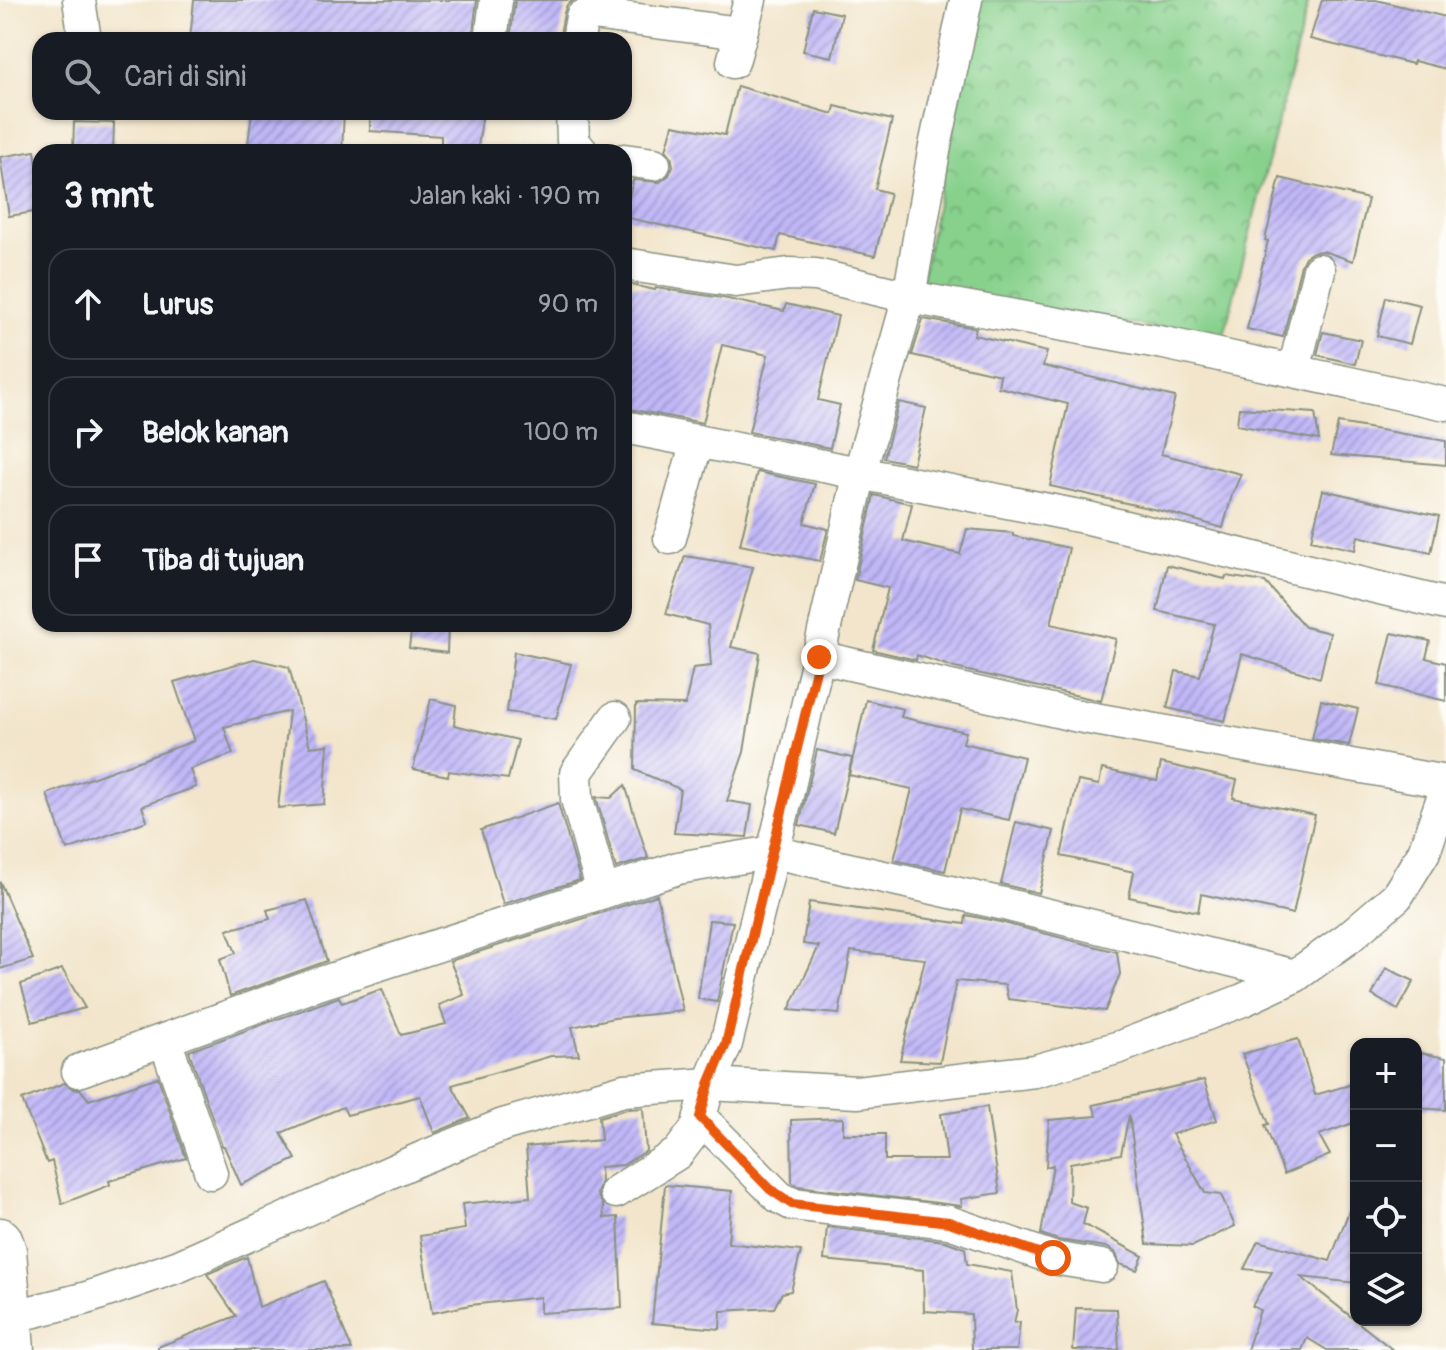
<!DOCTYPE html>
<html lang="id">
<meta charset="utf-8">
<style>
:root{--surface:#171b24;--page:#20242c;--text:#f1f3f6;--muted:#9ea1a6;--line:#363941}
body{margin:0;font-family:Pangolin,sans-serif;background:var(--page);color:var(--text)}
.controls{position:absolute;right:24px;bottom:24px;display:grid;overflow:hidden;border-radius:16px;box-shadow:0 2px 6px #0004}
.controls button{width:72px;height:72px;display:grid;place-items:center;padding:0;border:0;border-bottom:2px solid var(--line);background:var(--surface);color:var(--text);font:40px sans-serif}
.stop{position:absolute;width:24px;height:24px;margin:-18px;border:6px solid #ea580c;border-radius:50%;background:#fff}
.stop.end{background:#ea580c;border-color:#fff;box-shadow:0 2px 8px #0008}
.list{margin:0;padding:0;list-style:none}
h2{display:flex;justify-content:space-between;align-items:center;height:104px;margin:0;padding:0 32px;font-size:34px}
h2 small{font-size:26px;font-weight:400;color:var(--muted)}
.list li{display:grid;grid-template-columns:52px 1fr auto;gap:24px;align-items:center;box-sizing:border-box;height:112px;margin:0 16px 16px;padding:0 16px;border:2px solid var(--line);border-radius:24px}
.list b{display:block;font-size:30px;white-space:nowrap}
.list em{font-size:26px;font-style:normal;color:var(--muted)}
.icon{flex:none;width:44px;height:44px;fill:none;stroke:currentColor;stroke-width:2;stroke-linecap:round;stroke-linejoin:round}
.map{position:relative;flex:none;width:1446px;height:1350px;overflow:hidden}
.search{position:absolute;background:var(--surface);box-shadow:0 2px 6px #0004;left:32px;top:32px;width:600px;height:88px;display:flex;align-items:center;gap:20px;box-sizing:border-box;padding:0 28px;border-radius:24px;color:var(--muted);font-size:30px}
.panel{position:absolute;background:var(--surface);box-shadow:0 2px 6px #0004;left:32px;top:144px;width:600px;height:488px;border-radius:24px}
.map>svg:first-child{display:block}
.park{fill:url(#park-crowns);stroke:#548760;stroke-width:2}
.building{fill:url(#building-hatch)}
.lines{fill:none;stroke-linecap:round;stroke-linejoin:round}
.minor-casing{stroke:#889180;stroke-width:35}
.secondary-casing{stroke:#889180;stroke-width:47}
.minor{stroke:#fff;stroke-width:32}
.secondary{stroke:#fff;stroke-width:44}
.route{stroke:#ea580c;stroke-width:10}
</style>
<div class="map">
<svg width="1446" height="1350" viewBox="0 0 1446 1350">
<defs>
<pattern id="park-crowns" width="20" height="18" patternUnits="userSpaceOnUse" patternTransform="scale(2)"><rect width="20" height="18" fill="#88d18d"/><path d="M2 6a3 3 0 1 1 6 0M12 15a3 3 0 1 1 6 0" fill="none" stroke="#6fab74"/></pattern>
<pattern id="building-hatch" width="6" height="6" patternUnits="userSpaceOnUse" patternTransform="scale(2)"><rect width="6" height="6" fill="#c1b7f8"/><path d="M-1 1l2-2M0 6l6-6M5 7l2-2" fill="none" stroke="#9c96ca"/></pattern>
</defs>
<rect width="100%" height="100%" fill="#fdfcf7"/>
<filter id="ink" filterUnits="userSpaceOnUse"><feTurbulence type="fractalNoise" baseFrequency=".0125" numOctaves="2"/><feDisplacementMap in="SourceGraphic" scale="16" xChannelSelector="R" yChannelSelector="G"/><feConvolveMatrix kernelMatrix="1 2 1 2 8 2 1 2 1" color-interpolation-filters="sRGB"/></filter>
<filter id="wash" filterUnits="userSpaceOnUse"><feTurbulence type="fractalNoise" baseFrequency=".006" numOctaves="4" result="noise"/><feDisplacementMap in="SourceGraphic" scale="32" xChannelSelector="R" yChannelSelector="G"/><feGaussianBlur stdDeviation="1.8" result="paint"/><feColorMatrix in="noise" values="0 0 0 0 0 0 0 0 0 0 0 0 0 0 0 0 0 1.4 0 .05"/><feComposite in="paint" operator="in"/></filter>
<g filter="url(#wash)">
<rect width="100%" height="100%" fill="#f2e5cb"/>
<polygon class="park" points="978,0 1309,0 1223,339 920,288"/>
<g id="blocks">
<g class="building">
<polygon points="194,0 477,0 472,40 432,40 418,39 418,36 331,32 331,40 190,40"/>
<polygon points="515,0 574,0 567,5 564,13 559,40 510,40"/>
<polygon points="1322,0 1376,0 1446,17 1446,69 1414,61 1413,64 1310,39"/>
<polygon points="813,8 842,14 832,57 803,51"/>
<polygon points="737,86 833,114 835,106 892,120 875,189 890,193 875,256 780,235 776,251 624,217 633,180 660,182 669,175 673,166 671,156 666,150 673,125 725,135"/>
<polygon points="252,112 344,112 342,152 247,152"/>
<polygon points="370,112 483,112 478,147 441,145 441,136 370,131"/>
<polygon points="74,122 114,123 113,152 73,152"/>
<polygon points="35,151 40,182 40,211 9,216 0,157"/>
<polygon points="1280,178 1368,199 1353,261 1323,251 1313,252 1305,257 1301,265 1283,337 1247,329 1268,241 1265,240"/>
<polygon points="624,283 655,290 656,288 723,298 784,311 786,304 838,316 818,400 840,405 830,448 749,432 768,355 722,345 703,423 624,408"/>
<polygon points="1386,297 1420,305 1410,344 1377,336"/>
<polygon points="923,319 976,328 974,335 1047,352 1043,366 1175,397 1161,454 1241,474 1232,495 1223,528 1166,512 1050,486 1068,404 998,387 1000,375 912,355"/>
<polygon points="1323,332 1361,340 1355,364 1317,355"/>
<polygon points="899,402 926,408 913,464 884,458"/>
<polygon points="1239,408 1315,413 1319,440 1237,425"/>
<polygon points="1338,423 1446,441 1446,465 1331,455"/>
<polygon points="757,472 815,484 804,523 828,529 820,561 740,545"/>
<polygon points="1323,490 1439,516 1431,553 1358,536 1355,550 1311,540"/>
<polygon points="874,495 912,504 903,541 960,554 967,529 1013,533 1013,536 1069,548 1051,624 1116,639 1101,701 955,668 917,655 916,660 873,650 888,588 855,580"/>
<polygon points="685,556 753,567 731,647 760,653 744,752 727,801 752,805 747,837 674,833 680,789 635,770 636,704 685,705 693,668 711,666 708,625 666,614"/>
<polygon points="1167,565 1225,579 1226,576 1265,582 1305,627 1330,633 1320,678 1242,654 1225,721 1167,708 1176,671 1200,676 1214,624 1157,611"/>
<polygon points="412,624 448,624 447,653 409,648"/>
<polygon points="1392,633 1430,641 1426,658 1446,663 1446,701 1379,685"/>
<polygon points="514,652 571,664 556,719 507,712"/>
<polygon points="254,659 289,667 310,747 328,745 324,804 278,808 289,711 224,727 233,754 190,769 196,787 142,806 147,821 67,850 47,794 194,741 174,682"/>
<polygon points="431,699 456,705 454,725 518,740 508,779 449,771 448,776 413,769"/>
<polygon points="866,700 903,709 901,717 966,732 963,743 1024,757 1009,820 960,809 945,871 894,860 912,789 849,775"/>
<polygon points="1321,700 1358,709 1349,745 1312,739"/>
<polygon points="817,750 852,758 834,833 799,825"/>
<polygon points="1161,763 1237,780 1233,798 1315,815 1293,914 1201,894 1198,912 1129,897 1134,872 1061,856 1078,781 1099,785 1102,769 1157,781"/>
<polygon points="625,785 648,858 616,868 596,797 611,798"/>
<polygon points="558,803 580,880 503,904 481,830"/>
<polygon points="1016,822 1054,831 1039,893 1001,884"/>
<polygon points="0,882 33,959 0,969"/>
<polygon points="657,895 683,1011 614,1018 572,1027 579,1055 551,1056 452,1085 470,1118 434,1133 420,1096 347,1115 343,1107 281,1133 296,1159 241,1185 224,1146 222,1146 189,1051 339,997 342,1003 382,989 401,1035 446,1024 439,1005 464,995 450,961"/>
<polygon points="307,900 327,961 230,996 220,959 236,953 227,930 270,919 267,910"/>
<polygon points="809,902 965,924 966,915 1000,922 1117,952 1120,974 1105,1011 1008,999 1005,985 956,981 940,1062 900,1060 925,959 851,951 839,1014 789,1010 819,946 803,944"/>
<polygon points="709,920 733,922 717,1002 698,999"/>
<polygon points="1386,968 1414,981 1398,1010 1372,995"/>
<polygon points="62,969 85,1008 32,1022 21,984"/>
<polygon points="1298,1039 1315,1095 1356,1083 1356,1122 1319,1135 1330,1155 1284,1174 1265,1125 1269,1124 1242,1054"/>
<polygon points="1416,1052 1446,1058 1446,1110 1416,1108"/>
<polygon points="158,1077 186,1158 109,1181 110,1185 62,1204 52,1161 47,1163 22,1100 64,1083 74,1089 80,1089 89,1100"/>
<polygon points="1204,1080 1217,1120 1172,1134 1205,1193 1221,1195 1235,1226 1193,1246 1147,1244 1129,1115 1121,1154 1070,1163 1069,1202 1087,1208 1083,1224 1143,1256 1137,1270 1120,1264 1115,1252 1106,1247 1058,1240 1041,1234 1053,1165 1046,1167 1049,1120 1097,1116 1093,1105"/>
<polygon points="987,1107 1000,1193 961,1199 962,1206 798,1186 792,1182 791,1120 843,1118 843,1134 885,1134 885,1160 947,1160 941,1114"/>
<polygon points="643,1108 646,1151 623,1165 600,1167 601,1181 597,1194 603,1205 604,1218 618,1217 622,1308 540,1313 540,1297 470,1305 432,1313 420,1236 465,1229 462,1204 530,1197 526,1147 601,1140 599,1117 627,1109"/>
<polygon points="665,1185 732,1191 728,1243 801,1251 791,1291 782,1293 774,1308 721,1311 720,1329 652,1323"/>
<polygon points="1352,1203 1356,1204 1356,1283 1301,1277 1393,1350 1327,1350 1307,1338 1302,1350 1247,1350 1260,1310 1252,1306 1272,1272 1244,1269 1258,1241 1330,1261"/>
<polygon points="827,1227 945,1241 965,1248 967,1264 1012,1272 1017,1310 1014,1323 1020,1322 1017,1350 972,1350 971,1314 924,1311 923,1270 824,1260"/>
<polygon points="247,1257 259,1307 324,1281 352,1350 158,1350 158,1347 236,1316 207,1274"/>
<polygon points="1076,1308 1117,1309 1119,1350 1073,1350"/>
</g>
</g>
</g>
<g filter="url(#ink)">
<use href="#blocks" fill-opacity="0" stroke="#889180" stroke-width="2"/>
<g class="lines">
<g class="minor-casing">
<g id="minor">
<polyline points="79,0 85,40"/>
<polyline points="491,40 496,0"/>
<polyline points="578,40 582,17 592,14 741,33"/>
<polyline points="733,62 750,0"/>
<polyline points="572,112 573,141 582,152"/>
<polyline points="624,160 654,164"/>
<polyline points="624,264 736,281 789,274 816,275 909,297 1164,343 1446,404"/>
<polyline points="1294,370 1319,270"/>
<polyline points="624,427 1084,517 1446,604"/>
<polyline points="670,538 697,441"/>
<polyline points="819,657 1078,716 1446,782"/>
<polyline points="603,892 577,799 576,773 615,718"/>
<polyline points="165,1040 211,1173"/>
<polyline points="78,1071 318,984 678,868 773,852 1004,904 1295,976"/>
<polyline points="700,1117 779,1197 792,1204 949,1222 1053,1258 1102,1266"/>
<polyline points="616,1192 678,1153 697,1128 709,1084 726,1044 788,791 860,472 909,297 934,151 966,0"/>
<polyline points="11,1317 87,1298 179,1266 424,1157 503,1125 624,1090 709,1084 857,1092 1035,1071 1120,1047 1243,1000 1295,976 1348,938 1397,896 1424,852 1446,789"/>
</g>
</g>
<g class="secondary-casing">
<polyline id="secondary" points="0,1240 4,1251 12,1350"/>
</g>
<use href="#minor" class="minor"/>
<use href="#secondary" class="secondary"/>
</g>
</g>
<g class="lines" filter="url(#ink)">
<polyline class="route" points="819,657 726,1044 709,1084 700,1117 770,1189 792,1204 949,1222 1053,1258"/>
</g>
</svg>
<div class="controls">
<button>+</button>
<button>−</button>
<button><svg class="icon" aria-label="locate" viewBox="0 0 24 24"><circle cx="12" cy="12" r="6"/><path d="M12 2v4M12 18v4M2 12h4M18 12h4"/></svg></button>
<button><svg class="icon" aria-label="layers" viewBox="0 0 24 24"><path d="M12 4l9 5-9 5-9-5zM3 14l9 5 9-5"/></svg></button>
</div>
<div class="stop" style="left:1053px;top:1258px"></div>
<div class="stop end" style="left:819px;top:657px"></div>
<div class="search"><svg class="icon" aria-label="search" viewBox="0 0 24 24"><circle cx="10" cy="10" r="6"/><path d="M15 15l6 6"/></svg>Cari di sini</div>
<section class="panel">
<h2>3 mnt<small>Jalan kaki · 190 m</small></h2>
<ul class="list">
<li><svg class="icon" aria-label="ahead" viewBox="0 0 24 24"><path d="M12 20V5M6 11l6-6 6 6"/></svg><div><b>Lurus</b></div><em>90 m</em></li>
<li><svg class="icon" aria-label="right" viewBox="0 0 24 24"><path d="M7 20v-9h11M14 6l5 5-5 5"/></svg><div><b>Belok kanan</b></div><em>100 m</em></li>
<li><svg class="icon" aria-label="arrive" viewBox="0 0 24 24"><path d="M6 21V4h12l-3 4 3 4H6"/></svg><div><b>Tiba di tujuan</b></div></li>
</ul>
</section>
</div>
